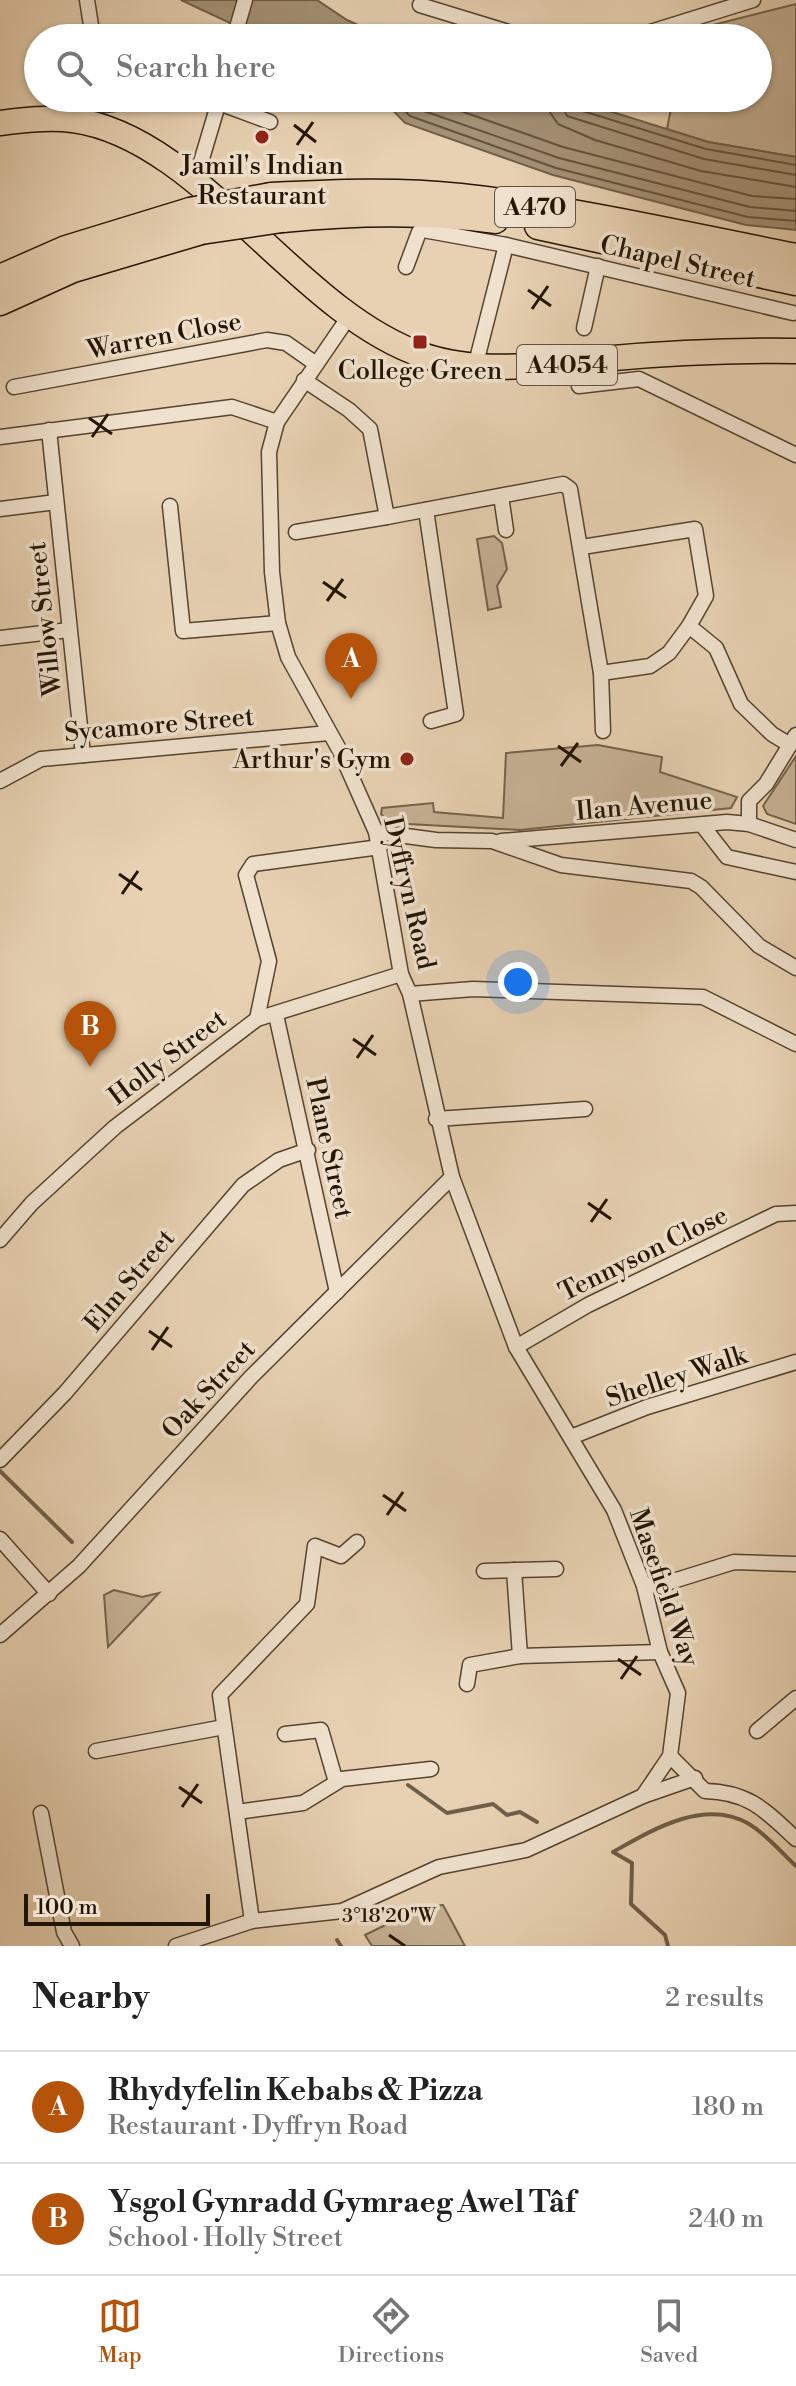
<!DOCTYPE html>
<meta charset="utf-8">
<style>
:root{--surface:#fff;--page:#f2f2f2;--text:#222;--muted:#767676;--line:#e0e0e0;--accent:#b45309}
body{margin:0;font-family:"Libre Bodoni",serif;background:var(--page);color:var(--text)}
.scale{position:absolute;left:24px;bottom:20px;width:186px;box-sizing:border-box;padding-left:8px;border:4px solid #231503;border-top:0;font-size:22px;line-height:28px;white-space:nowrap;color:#231503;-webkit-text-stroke:6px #efe1cd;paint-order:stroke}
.you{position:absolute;left:518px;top:982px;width:28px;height:28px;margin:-20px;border:6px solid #fff;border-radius:50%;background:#1a73e8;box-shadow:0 0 0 12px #1a73e833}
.badge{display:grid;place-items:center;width:52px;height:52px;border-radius:50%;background:var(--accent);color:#fff;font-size:26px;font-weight:700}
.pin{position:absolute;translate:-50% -66px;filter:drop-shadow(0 2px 4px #0008)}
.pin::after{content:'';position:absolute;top:42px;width:28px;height:24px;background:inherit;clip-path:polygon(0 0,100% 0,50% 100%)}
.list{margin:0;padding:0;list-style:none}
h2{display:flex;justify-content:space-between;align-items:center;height:104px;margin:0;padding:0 32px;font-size:34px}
h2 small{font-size:26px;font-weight:400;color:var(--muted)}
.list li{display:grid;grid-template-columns:52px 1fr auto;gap:24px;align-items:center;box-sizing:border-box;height:112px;padding:0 32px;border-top:2px solid var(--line)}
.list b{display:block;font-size:30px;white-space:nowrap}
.list p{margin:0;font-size:26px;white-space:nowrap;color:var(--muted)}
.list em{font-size:26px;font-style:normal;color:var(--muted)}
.icon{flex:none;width:44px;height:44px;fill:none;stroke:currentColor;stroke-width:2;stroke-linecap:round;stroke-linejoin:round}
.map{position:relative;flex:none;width:796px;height:1946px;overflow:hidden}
.search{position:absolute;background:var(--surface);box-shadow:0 2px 6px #0004;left:24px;right:24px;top:24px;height:88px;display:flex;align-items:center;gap:20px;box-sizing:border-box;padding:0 28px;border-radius:44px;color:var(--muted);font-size:30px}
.sheet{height:328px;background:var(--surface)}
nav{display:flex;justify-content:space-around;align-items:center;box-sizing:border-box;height:112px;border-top:2px solid var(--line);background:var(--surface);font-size:22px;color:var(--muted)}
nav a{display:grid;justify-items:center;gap:4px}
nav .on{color:var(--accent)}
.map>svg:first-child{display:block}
.green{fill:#c6b194;stroke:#74634c;stroke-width:2}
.water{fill:#a49176;stroke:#705f48;stroke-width:2}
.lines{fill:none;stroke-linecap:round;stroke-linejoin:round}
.shore{stroke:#64533c;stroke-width:2}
.stream{stroke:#705f48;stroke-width:4}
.street-casing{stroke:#54442f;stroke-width:17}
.primary-casing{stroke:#231503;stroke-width:27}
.highway-casing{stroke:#231503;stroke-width:29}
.street{stroke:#efe1cd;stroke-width:14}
.primary{stroke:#e7d1b2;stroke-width:24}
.highway{stroke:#e7d1b2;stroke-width:26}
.highway-bridge-casing{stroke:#231503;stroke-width:29;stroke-linecap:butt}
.highway-bridge{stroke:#e7d1b2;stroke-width:26}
.ticks{fill:none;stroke:#231503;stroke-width:3}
.poi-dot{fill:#8f2418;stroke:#efe1cd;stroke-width:3}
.labels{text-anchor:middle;stroke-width:7;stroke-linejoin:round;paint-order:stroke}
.shield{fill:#efe1cd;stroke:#605240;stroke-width:2}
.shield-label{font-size:24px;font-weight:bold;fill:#231503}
.poi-label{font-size:26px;fill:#231503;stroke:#efe1cd}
.street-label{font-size:26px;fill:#231503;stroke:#efe1cd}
.ticks-label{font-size:20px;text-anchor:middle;fill:#231503;stroke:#efe1cd;stroke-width:7;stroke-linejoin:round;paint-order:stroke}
</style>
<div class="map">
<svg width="796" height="1946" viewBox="0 0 796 1946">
<rect width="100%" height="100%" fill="#e7d1b2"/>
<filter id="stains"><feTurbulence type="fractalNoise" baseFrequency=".0025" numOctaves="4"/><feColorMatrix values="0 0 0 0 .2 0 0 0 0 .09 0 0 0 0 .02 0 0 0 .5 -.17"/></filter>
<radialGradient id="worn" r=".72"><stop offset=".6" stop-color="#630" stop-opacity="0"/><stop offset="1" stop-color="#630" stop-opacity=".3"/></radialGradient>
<g class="green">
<polygon points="796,4 796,157 708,142 667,129 673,98 758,98 758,38 684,38 685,32"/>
<polygon points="494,536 502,543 507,569 497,586 501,607 488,610 477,539"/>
<polygon points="598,745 662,757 660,772 737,797 731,808 520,830 389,823 381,814 382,808 433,803 434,812 503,818 506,753"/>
<polygon points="796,756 796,824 767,814 763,806"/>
<polygon points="114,1590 142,1597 159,1593 108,1647 104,1595"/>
<polygon points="443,1905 465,1946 372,1946 365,1935 422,1907"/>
</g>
<g class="water">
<polygon points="181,0 317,0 347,20 387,38 262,38"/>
<polygon points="381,98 568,98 708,142 796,157 796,230 746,225 553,175 405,123"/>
</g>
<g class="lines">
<g class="shore">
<polyline points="392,98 410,116 556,168 748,217 796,221"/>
<polyline points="405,98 424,111 559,158 750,207 796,211"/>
<polyline points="424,98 563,147 752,196 796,199"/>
<polyline points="547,98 549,111 558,124 595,140 701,171 796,187"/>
<polyline points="559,98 567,116 704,159 796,175"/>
<polyline points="569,98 573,108 706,149 796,165"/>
</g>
<g class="stream">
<polyline points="0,1471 72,1542"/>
<polyline points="408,1785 447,1813 493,1804 507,1815 520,1812 537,1822"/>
<polyline points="337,1940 341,1946"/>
<path d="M 668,1946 L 665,1935 L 631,1904 L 632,1863 L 613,1852 C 652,1830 704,1798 749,1824 C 766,1834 782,1853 796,1866"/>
</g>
<g class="street-casing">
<g id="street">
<polyline points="87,0 93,38"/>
<polyline points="420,5 528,38"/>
<polyline points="234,38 245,0"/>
<polyline points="631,38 753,0"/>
<polyline points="102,98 104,105 158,99 219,103 270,122"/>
<polyline points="195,182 220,98"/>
<polyline points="406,267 419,232 423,230 506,245 793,313"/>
<polyline points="584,328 598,266"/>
<polyline points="475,367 506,245"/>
<polyline points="304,380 349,410 370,429 387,517 563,484 570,489 601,673 603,731"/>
<polyline points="579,386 639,379 796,455"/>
<polyline points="14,387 267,340 286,343 316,364"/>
<polyline points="49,430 83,755"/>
<polyline points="0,437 232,407 277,422"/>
<polyline points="501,496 506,530"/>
<polyline points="170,506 183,631 278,623"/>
<polyline points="0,509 56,502"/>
<polyline points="426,510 456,714 431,721"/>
<polyline points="296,532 387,517"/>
<polyline points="582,547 695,529 706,596 689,626 669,653 650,666 601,673"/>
<polyline points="689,626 716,648 741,704 772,734 790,745"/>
<polyline points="0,638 69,630"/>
<polyline points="0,781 41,759 329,733"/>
<polyline points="749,824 749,801 766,784 796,735"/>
<polyline points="702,825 727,857 796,872"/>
<polyline points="376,832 436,840 492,841 561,865 691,881 701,887 759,946 796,968"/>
<polyline points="501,841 727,822 749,824 796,840"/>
<polyline points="410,994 473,989 703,997 796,1044"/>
<polyline points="276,1015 337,1292"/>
<polyline points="257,1019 269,961 246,875 253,864 380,847"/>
<polyline points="436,1119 585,1109"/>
<polyline points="0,1240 32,1203 115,1127 257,1019 401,974"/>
<polyline points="516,1347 588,1305 776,1214 796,1213"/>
<polyline points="571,1437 647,1407 796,1362"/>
<polyline points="0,1460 65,1393 243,1185 279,1160 308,1150"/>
<polyline points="0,1539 49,1594"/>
<polyline points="514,1570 520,1656"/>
<polyline points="484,1571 556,1569"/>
<polyline points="644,1586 670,1582 734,1562 796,1564"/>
<polyline points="0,1635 79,1566 251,1377 452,1177"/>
<polyline points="467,1684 470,1665 520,1656 660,1652"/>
<polyline points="757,1731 796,1698"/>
<polyline points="285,1734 321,1730 336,1782"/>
<polyline points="96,1751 224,1727"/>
<path d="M 670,1756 L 705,1791 C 749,1792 765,1810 796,1839"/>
<polyline points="643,1796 695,1778"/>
<polyline points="237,1812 303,1803 342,1779 431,1769"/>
<polyline points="41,1813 64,1932 72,1946"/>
<polyline points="252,1921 220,1695 307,1604 315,1546 341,1556 357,1542"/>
<polyline points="176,1946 252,1921 342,1911 439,1867 526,1850 643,1796 670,1756 678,1693 660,1652 644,1586 614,1510 516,1347 452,1177 410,994 401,974 376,832 340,751 288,657 278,623 272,572 269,452 277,422 350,315"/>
</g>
</g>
<g class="primary-casing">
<path id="primary" d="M 0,123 C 24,120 49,117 73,120 C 200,137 295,311 422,355 C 481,375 542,365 602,359 C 667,353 731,350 796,351"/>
</g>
<g class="highway-casing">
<g id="highway">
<path d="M 271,196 C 333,193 397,190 460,197 C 573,209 684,235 796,257"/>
<path d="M 282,219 C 353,212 424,210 495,220"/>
<polyline points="538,226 796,282"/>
<polyline points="0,278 66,249 190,211"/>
<polyline points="0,302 73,269 201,231"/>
</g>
</g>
<use href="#street" class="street"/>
<use href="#primary" class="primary"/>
<use href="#highway" class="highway"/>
<g class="highway-bridge-casing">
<g id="highway-bridge">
<polyline points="190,211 271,196"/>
<polyline points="201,231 282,219"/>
</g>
</g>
<use href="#highway-bridge" class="highway-bridge"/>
</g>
<path class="ticks" d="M 294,125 L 316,142M 297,145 L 313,122M 528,290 L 551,306M 532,309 L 548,286M 89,418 L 112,434M 92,437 L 108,414M 323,582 L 346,598M 327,601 L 343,579M 558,746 L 581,762M 561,766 L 578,743M 119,874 L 142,890M 122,894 L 138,871M 353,1039 L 376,1055M 357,1058 L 373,1035M 588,1203 L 611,1219M 591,1222 L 607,1199M 149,1331 L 172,1347M 152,1350 L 168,1327M 383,1495 L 406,1511M 387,1515 L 403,1492M 618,1659 L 641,1675M 621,1679 L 637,1656M 179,1787 L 202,1803M 182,1807 L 198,1784M 389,1935 L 405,1946"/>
<g class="poi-dot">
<circle cx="262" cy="137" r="8"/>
<rect x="412" y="334" width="16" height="16" rx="4"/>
<circle cx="407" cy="759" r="8"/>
</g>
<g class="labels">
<g class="shield">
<rect x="495" y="187" width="80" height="40" rx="6"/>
<rect x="517" y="345" width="100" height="40" rx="6"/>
</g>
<g class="shield-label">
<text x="535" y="215">A470</text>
<text x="567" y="373">A4054</text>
</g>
<g class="poi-label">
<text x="262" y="174">Jamil's Indian<tspan x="262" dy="30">Restaurant</tspan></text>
<text x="420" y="379">College Green</text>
<text x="391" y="768" text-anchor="end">Arthur's Gym</text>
</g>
<g class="street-label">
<text transform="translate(678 261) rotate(13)" y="9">Chapel Street</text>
<text transform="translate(164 335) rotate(-11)" y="9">Warren Close</text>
<text transform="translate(44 619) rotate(-96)" y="9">Willow Street</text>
<text transform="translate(159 724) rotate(-5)" y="9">Sycamore Street</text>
<text transform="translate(644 805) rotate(-5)" y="9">Ilan Avenue</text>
<text transform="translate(410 893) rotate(77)" y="9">Dyffryn Road</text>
<text transform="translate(167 1057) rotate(-37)" y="9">Holly Street</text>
<text transform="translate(330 1148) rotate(78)" y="9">Plane Street</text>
<text transform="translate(643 1253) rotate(-26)" y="9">Tennyson Close</text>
<text transform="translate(129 1280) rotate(-50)" y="9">Elm Street</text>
<text transform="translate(676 1376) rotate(-18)" y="9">Shelley Walk</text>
<text transform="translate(208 1389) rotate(-47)" y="9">Oak Street</text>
<text transform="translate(665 1587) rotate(71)" y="9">Masefield Way</text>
</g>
</g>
<g class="ticks-label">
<text x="389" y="1922">3°18'20"W</text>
</g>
<rect width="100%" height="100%" filter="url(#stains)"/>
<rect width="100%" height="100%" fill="url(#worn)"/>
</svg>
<div class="scale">100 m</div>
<div class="you"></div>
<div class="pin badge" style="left:351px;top:699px">A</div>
<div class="pin badge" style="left:90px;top:1067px">B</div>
<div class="search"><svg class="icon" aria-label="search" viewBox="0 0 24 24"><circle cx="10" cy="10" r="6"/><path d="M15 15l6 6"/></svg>Search here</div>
</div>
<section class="sheet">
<h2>Nearby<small>2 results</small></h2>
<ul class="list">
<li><span class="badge">A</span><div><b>Rhydyfelin Kebabs &amp; Pizza</b><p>Restaurant · Dyffryn Road</p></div><em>180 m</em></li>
<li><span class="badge">B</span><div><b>Ysgol Gynradd Gymraeg Awel Tâf</b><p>School · Holly Street</p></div><em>240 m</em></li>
</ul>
</section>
<nav>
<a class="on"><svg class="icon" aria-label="map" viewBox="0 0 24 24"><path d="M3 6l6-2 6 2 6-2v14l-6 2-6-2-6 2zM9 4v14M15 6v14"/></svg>Map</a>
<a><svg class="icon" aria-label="directions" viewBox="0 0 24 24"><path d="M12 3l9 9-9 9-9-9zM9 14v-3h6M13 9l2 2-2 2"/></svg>Directions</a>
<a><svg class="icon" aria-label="saved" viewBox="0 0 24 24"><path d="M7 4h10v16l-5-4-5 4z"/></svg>Saved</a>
</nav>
